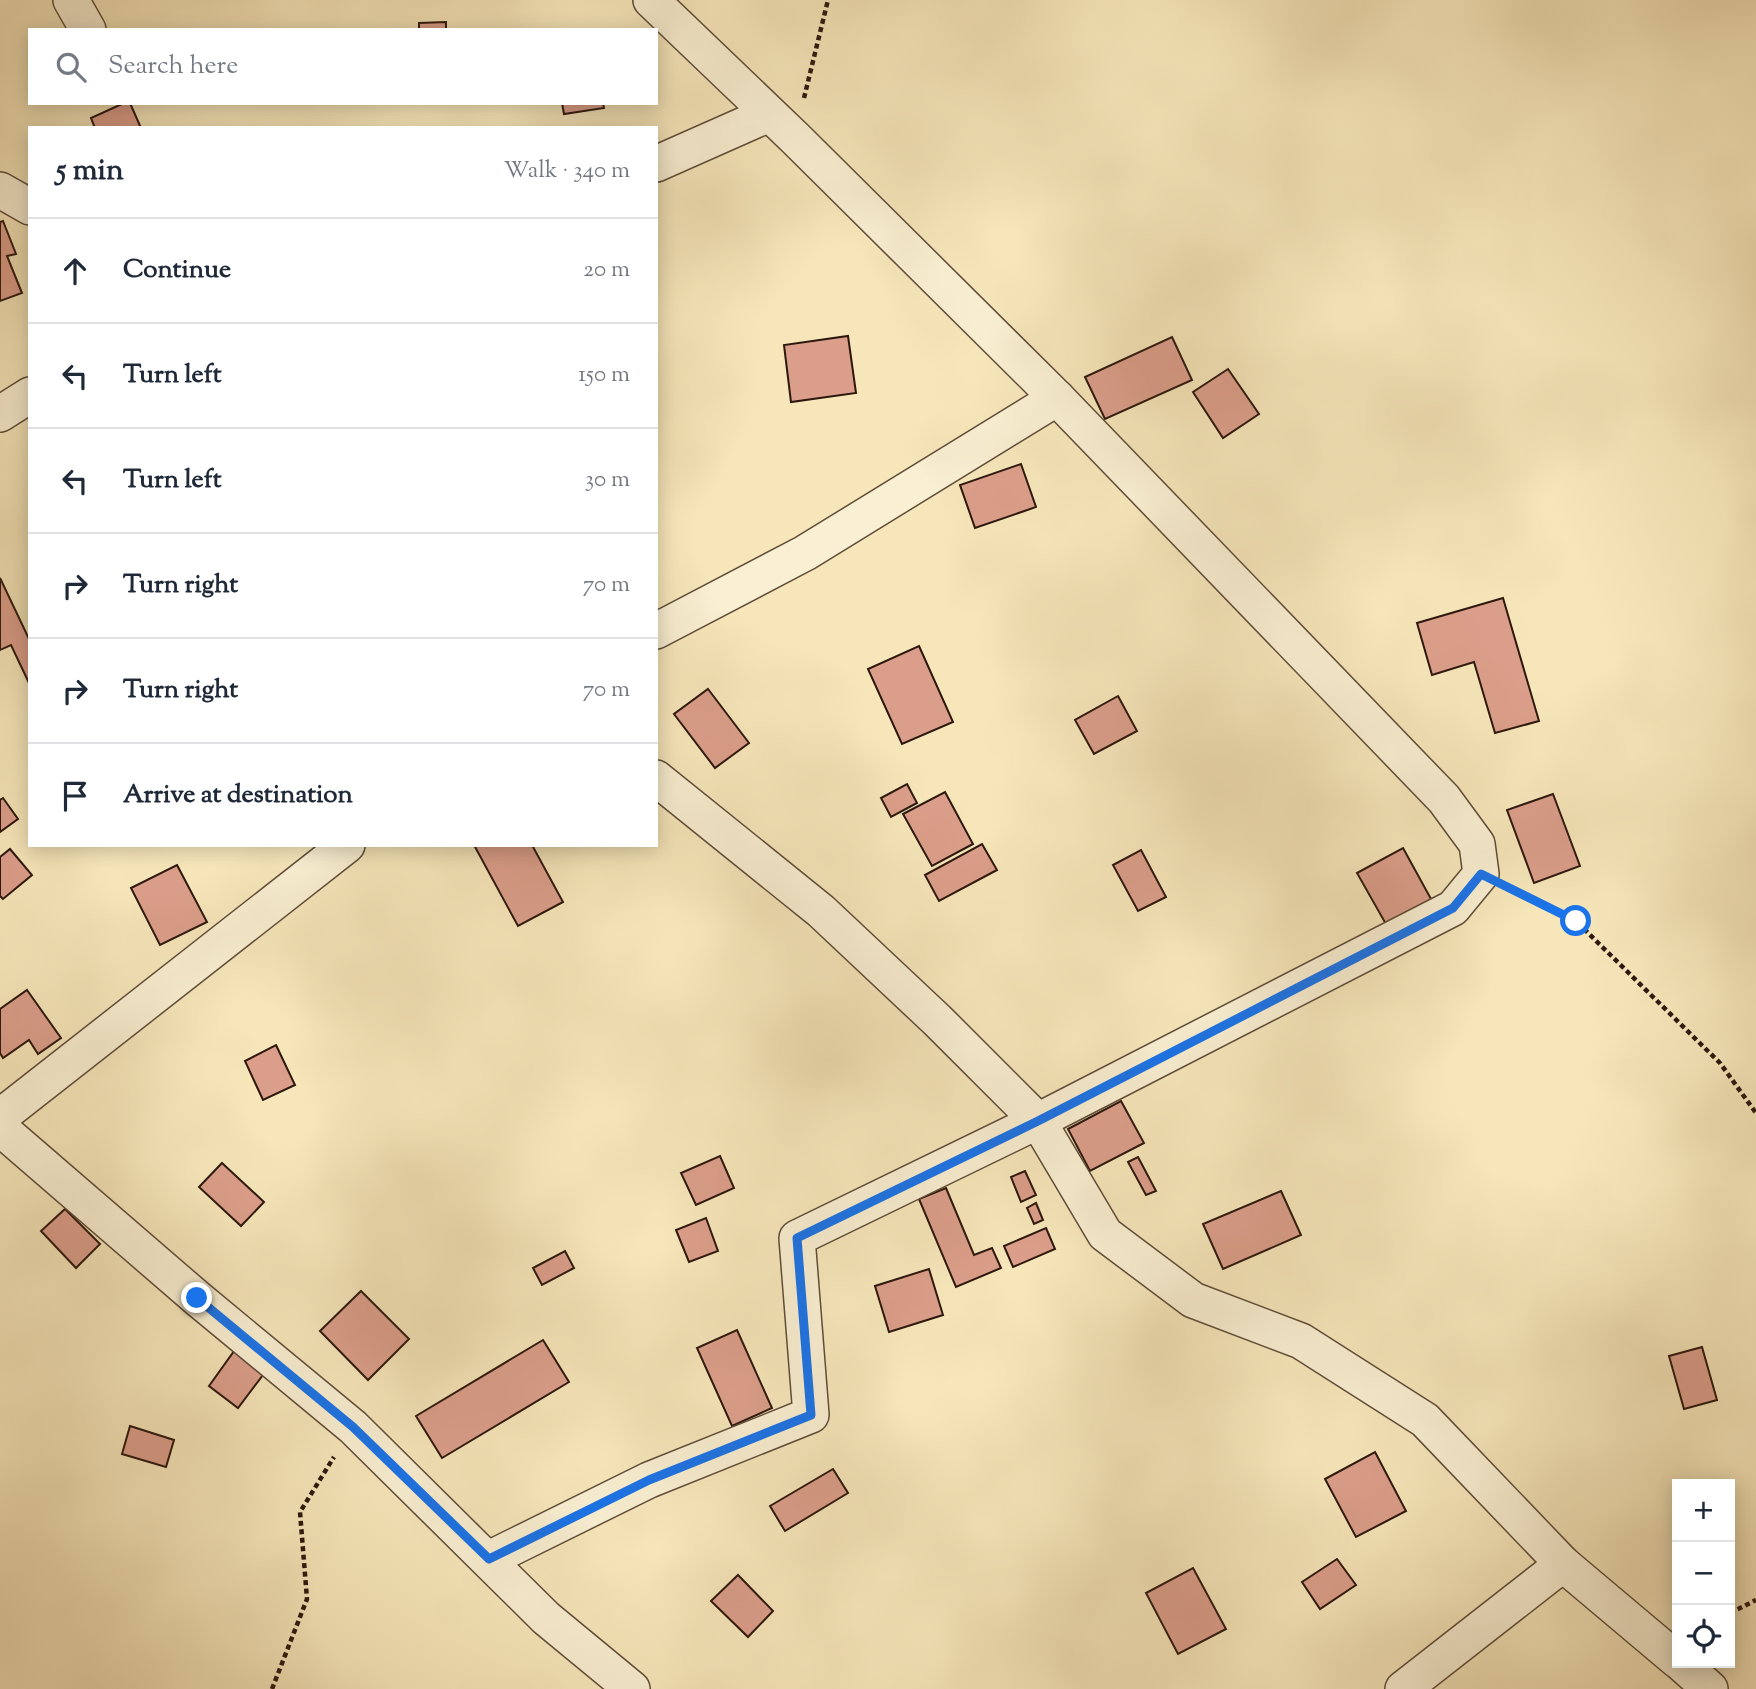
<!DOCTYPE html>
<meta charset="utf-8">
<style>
:root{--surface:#fff;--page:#f6f6f7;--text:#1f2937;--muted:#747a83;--line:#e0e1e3}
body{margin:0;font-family:"Sorts Mill Goudy",serif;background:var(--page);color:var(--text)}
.controls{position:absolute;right:21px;bottom:21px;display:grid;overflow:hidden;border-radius:0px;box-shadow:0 4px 18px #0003}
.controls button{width:63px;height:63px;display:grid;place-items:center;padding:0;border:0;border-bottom:2px solid var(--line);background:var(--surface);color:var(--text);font:35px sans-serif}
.stop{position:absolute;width:21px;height:21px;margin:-16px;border:5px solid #1a73e8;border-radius:50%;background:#fff}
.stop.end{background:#1a73e8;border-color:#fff;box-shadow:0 2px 7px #0008}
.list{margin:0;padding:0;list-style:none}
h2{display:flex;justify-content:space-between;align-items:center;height:91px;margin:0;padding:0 28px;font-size:30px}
h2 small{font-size:23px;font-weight:400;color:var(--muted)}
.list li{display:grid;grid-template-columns:46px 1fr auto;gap:21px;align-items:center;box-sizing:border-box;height:105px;padding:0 28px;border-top:2px solid var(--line)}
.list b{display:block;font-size:26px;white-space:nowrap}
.list em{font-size:23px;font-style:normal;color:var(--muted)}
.icon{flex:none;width:38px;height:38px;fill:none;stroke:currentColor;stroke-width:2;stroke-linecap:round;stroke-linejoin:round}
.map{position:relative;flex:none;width:1756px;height:1689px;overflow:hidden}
.search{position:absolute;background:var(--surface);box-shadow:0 4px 18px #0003;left:28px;top:28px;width:630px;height:77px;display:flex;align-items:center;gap:18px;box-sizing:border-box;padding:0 24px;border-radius:0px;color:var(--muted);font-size:26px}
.panel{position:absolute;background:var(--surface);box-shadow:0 4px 18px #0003;left:28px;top:126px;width:630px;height:721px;border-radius:0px}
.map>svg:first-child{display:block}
.building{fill:#db9e8a;stroke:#2d180e;stroke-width:2}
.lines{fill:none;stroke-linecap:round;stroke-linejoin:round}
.street-casing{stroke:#5f4c39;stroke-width:38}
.path{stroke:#2d180e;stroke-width:4.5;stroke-dasharray:5 3.5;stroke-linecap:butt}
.street{stroke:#f9efd2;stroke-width:35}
.route{stroke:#1a73e8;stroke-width:9}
</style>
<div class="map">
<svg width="1756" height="1689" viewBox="0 0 1756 1689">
<rect width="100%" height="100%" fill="#f6e6ba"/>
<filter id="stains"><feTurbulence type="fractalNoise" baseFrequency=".00286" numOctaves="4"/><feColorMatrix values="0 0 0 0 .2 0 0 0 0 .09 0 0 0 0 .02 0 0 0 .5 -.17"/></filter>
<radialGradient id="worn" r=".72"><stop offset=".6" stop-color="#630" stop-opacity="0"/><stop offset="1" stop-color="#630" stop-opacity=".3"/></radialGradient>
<g class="building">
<polygon points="446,22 446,30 419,30 419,23"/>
<polygon points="124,103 130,103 141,128 95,128 91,118"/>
<polygon points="562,103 603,103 604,108 564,114"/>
<polygon points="3,221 16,254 7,256 22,293 0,301 0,222"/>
<polygon points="848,336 856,393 791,402 784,345"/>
<polygon points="1172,337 1192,380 1105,419 1085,377"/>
<polygon points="1228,369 1259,414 1223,438 1193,392"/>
<polygon points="1021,464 1036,507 975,528 960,485"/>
<polygon points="0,578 30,641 29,683 11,645 0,650"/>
<polygon points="1503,598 1539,721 1495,733 1474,662 1432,675 1417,623"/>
<polygon points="919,646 953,722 902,744 868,669"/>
<polygon points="708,689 749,743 715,768 674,714"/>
<polygon points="1118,696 1137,731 1094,754 1075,720"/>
<polygon points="907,784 917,803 891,817 881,798"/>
<polygon points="945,792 973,844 932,866 903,814"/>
<polygon points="1553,794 1580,866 1534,883 1507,810"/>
<polygon points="3,798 18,819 0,832 0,800"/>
<polygon points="982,844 997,870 939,901 925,875"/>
<polygon points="474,845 532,845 563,902 518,926"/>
<polygon points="1403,848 1436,908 1391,933 1357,873"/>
<polygon points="10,849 32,875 3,899 0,896 0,857"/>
<polygon points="1141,850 1166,897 1138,911 1113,865"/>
<polygon points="177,865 207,922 160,945 131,888"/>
<polygon points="27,990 61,1038 38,1054 29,1040 3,1058 0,1053 0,1009"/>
<polygon points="276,1045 295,1085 263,1100 245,1061"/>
<polygon points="1121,1101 1144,1143 1090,1171 1068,1129"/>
<polygon points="720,1156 734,1188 696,1205 681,1173"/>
<polygon points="1138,1157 1156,1191 1146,1195 1128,1162"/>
<polygon points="222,1163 264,1202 241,1226 199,1187"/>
<polygon points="1025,1171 1036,1195 1021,1202 1011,1177"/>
<polygon points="946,1188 974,1255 992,1248 1001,1268 956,1287 919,1199"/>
<polygon points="1281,1191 1301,1235 1223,1269 1203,1224"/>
<polygon points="1036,1203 1043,1220 1034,1224 1027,1208"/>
<polygon points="65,1209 100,1244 76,1268 41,1231"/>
<polygon points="706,1218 718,1251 689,1262 676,1230"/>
<polygon points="1046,1228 1055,1249 1013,1267 1004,1246"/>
<polygon points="565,1251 574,1268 542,1285 533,1268"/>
<polygon points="929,1269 943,1315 889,1332 875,1286"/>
<polygon points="361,1291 409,1339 368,1380 320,1331"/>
<polygon points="737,1330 772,1408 732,1426 697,1348"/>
<polygon points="242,1340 272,1363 238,1408 209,1386"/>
<polygon points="543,1340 569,1382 442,1458 416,1416"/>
<polygon points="1702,1347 1717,1400 1684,1409 1669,1356"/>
<polygon points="130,1426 174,1440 166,1467 122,1454"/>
<polygon points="1375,1452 1406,1511 1356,1537 1325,1479"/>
<polygon points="833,1469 848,1493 785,1531 770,1506"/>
<polygon points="1337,1559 1356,1585 1320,1609 1302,1582"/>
<polygon points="1193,1568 1226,1629 1178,1654 1146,1593"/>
<polygon points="738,1575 773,1611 748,1637 711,1601"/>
</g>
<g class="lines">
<g class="street-casing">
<g id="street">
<polyline points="71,0 88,30"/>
<polyline points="656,164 769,114"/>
<polyline points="0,190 30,207"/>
<polyline points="0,414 30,395"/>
<polyline points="656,631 805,553 1057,398"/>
<polyline points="656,778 821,911 937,1020 1038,1121 1105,1234 1193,1300 1301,1341 1425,1420 1563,1564 1677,1660"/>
<polyline points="0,1117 347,845"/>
<polyline points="0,1128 197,1298 353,1427 546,1618 632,1689"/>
<polyline points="489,1559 649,1480 811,1415 797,1238 1038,1121 1453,908 1481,874 1477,844 1444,799 1057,398 795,138 651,0"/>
<polyline points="1681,1663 1710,1689"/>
<polyline points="1403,1689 1563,1564"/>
</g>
</g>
<g class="path">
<polyline points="804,98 828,0"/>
<polyline points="1510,888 1576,921 1720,1063 1756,1113"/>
<polyline points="1730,1613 1756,1600"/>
<polyline points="272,1689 307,1599 300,1512 334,1457"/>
</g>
<use href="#street" class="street"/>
</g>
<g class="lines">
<polyline class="route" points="197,1298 353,1427 489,1559 649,1480 811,1415 797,1238 1038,1121 1453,908 1481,874 1576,921"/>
</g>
<rect width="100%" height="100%" filter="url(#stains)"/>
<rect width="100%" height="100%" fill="url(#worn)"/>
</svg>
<div class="controls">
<button>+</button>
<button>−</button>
<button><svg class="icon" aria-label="locate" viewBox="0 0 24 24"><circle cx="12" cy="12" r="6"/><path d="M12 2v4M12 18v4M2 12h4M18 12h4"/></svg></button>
</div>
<div class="stop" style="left:1576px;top:921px"></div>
<div class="stop end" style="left:197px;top:1298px"></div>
<div class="search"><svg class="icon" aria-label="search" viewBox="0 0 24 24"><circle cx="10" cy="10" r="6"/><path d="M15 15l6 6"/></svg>Search here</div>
<section class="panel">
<h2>5 min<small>Walk · 340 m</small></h2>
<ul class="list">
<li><svg class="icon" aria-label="ahead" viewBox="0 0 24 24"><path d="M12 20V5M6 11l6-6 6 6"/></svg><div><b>Continue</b></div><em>20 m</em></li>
<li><svg class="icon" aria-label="left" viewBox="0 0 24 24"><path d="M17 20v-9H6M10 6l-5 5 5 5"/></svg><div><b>Turn left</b></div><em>150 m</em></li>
<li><svg class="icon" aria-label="left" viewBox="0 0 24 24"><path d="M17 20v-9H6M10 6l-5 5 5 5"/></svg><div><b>Turn left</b></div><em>30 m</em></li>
<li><svg class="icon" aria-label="right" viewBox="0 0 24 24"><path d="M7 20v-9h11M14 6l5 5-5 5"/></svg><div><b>Turn right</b></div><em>70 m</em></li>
<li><svg class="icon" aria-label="right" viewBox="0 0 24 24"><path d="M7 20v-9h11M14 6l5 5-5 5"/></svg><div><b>Turn right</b></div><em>70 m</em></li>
<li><svg class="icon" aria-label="arrive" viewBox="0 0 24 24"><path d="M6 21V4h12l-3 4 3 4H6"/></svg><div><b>Arrive at destination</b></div></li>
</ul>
</section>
</div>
